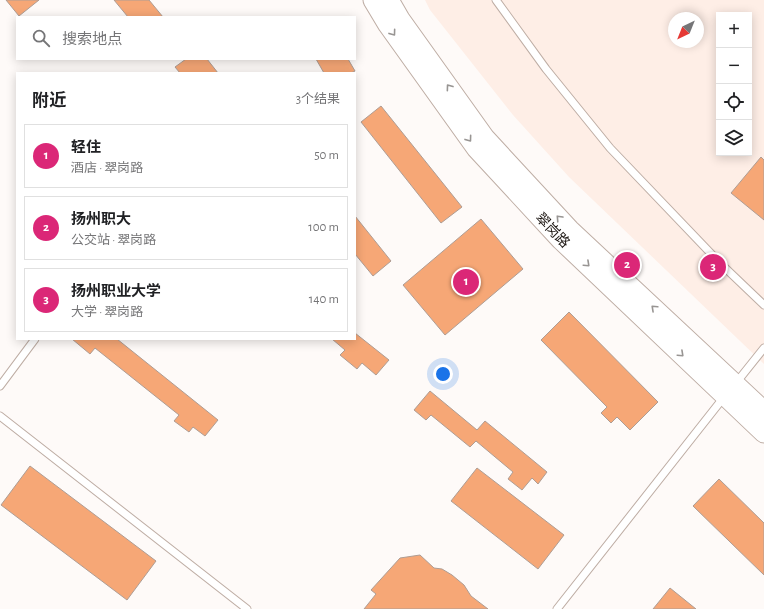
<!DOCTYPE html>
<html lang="zh">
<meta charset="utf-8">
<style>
:root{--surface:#fff;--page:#f6f6f6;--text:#202124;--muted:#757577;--line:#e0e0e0;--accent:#db2777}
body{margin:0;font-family:"Alegreya Sans","Noto Sans SC",sans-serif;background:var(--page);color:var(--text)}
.controls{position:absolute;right:12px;top:12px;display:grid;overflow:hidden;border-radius:0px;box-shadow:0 2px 10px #0003}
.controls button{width:36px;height:36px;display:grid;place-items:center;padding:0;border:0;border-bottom:1px solid var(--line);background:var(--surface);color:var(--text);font:20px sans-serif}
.compass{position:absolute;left:668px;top:12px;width:36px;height:36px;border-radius:50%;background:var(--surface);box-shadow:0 2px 10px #0003;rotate:223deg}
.you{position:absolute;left:443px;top:374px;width:14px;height:14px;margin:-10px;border:3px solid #fff;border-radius:50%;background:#1a73e8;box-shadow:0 0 0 6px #1a73e833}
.badge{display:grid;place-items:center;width:26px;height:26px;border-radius:50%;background:var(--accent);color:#fff;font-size:13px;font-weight:700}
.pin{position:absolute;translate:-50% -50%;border:2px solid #fff;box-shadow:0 1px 4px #0006}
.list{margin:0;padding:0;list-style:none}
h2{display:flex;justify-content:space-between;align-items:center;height:52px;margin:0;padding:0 16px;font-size:17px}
h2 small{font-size:13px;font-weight:400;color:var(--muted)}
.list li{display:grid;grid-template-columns:26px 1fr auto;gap:12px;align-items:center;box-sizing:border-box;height:64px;margin:0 8px 8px;padding:0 8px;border:1px solid var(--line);border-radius:0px}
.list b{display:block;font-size:15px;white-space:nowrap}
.list p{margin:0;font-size:13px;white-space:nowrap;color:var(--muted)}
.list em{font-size:13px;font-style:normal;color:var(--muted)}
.icon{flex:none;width:22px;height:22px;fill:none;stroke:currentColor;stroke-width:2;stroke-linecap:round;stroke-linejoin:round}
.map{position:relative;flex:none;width:764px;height:609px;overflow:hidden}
.search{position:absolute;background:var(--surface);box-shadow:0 2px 10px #0003;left:16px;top:16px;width:340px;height:44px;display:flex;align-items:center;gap:10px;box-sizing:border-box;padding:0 14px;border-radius:0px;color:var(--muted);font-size:15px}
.panel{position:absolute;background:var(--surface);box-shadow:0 2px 10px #0003;left:16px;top:72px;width:340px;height:268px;border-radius:0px}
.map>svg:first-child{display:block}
.built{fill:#feeee6;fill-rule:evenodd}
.building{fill:#f6a776;stroke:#ae9d94}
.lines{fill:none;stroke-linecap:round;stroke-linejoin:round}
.service-casing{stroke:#beada4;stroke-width:9}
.secondary-casing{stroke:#beada4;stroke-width:21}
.service{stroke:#fff;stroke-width:7}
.secondary{stroke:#fff;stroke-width:19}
.oneway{stroke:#989593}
.labels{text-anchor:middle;stroke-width:3;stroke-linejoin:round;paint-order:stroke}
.street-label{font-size:14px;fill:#19130f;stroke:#fff}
</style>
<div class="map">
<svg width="764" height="609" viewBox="0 0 764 609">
<rect width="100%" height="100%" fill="#fefaf8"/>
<path class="built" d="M 425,0 L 764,0 L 764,364 L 569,177 L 513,115 L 430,10 ZM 719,15 L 749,15 L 749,153 L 719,153 ZM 674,18 L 698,18 L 698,42 L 674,42 Z"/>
<g class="building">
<polygon points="6,0 39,0 19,16"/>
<polygon points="114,0 149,0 163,17 128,17"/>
<polygon points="186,59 207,59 218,73 180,73 175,67"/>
<polygon points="316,59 348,59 355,71 351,73 324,73"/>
<polygon points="381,106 462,207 441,223 361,122"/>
<polygon points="761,157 764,160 764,220 731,193"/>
<polygon points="355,216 391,261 373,276 355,254"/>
<polygon points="481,219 523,269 445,335 403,285"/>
<polygon points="569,312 658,402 630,430 617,417 611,423 601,413 607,407 541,340"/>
<polygon points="355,333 389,360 376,375 362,363 357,369 340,355 345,350 332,339 355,339"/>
<polygon points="72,339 117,339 218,420 205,436 193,427 189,432 174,421 179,415 95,348 90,354"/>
<polygon points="430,391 477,430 485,421 547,472 538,484 532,478 522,490 508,479 513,472 476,441 470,447 431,415 426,420 414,410"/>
<polygon points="30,466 156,561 127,600 1,505"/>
<polygon points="477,468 564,535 538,569 451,501"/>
<polygon points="719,479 764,523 764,575 693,506"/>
<polygon points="420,555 434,568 442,569 452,575 464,585 471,596 488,609 364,609 376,594 371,590 400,558"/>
<polygon points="670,588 696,609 653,609"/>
</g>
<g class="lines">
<g class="service-casing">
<g id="service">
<polyline points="496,0 546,69 610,148 720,263 764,305"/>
<polyline points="736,383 764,348"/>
<polyline points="0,386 35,339"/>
<polyline points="0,416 247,609"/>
<polyline points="557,609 724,397"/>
</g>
</g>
<g class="secondary-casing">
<g id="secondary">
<polyline points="373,0 388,25 476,148 561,240 764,433"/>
<polyline points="389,0 400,19 485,138 570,230 764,411"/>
</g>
</g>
<use href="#service" class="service"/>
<use href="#secondary" class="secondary"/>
</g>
<defs><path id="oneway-chevron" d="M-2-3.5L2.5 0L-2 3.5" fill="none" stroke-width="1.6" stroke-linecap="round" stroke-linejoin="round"/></defs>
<g class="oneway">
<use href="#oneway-chevron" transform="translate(393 33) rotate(54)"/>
<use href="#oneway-chevron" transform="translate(449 87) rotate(-126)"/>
<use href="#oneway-chevron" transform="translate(469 139) rotate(54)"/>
<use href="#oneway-chevron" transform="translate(559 218) rotate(-133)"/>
<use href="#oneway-chevron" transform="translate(587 264) rotate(43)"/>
<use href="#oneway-chevron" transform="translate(654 308) rotate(-137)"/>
<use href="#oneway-chevron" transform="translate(681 354) rotate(43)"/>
</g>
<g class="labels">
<g class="street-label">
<text transform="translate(553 230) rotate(46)" y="5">翠岗路</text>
</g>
</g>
</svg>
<div class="controls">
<button>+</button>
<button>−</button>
<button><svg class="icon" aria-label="locate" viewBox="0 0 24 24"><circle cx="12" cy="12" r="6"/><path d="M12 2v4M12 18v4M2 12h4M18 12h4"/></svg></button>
<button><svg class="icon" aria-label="layers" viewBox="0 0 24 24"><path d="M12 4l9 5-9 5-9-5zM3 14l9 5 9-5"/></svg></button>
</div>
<svg class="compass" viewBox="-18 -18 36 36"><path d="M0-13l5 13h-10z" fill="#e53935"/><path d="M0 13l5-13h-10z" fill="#757577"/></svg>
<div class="you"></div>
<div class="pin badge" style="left:466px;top:282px">1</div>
<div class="pin badge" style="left:627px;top:265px">2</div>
<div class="pin badge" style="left:713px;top:267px">3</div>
<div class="search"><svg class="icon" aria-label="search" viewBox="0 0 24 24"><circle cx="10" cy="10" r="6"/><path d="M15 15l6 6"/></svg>搜索地点</div>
<section class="panel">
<h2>附近<small>3个结果</small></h2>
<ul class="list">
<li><span class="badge">1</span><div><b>轻住</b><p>酒店 · 翠岗路</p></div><em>50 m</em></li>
<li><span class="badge">2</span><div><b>扬州职大</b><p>公交站 · 翠岗路</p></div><em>100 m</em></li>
<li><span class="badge">3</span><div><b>扬州职业大学</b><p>大学 · 翠岗路</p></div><em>140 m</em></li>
</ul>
</section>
</div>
